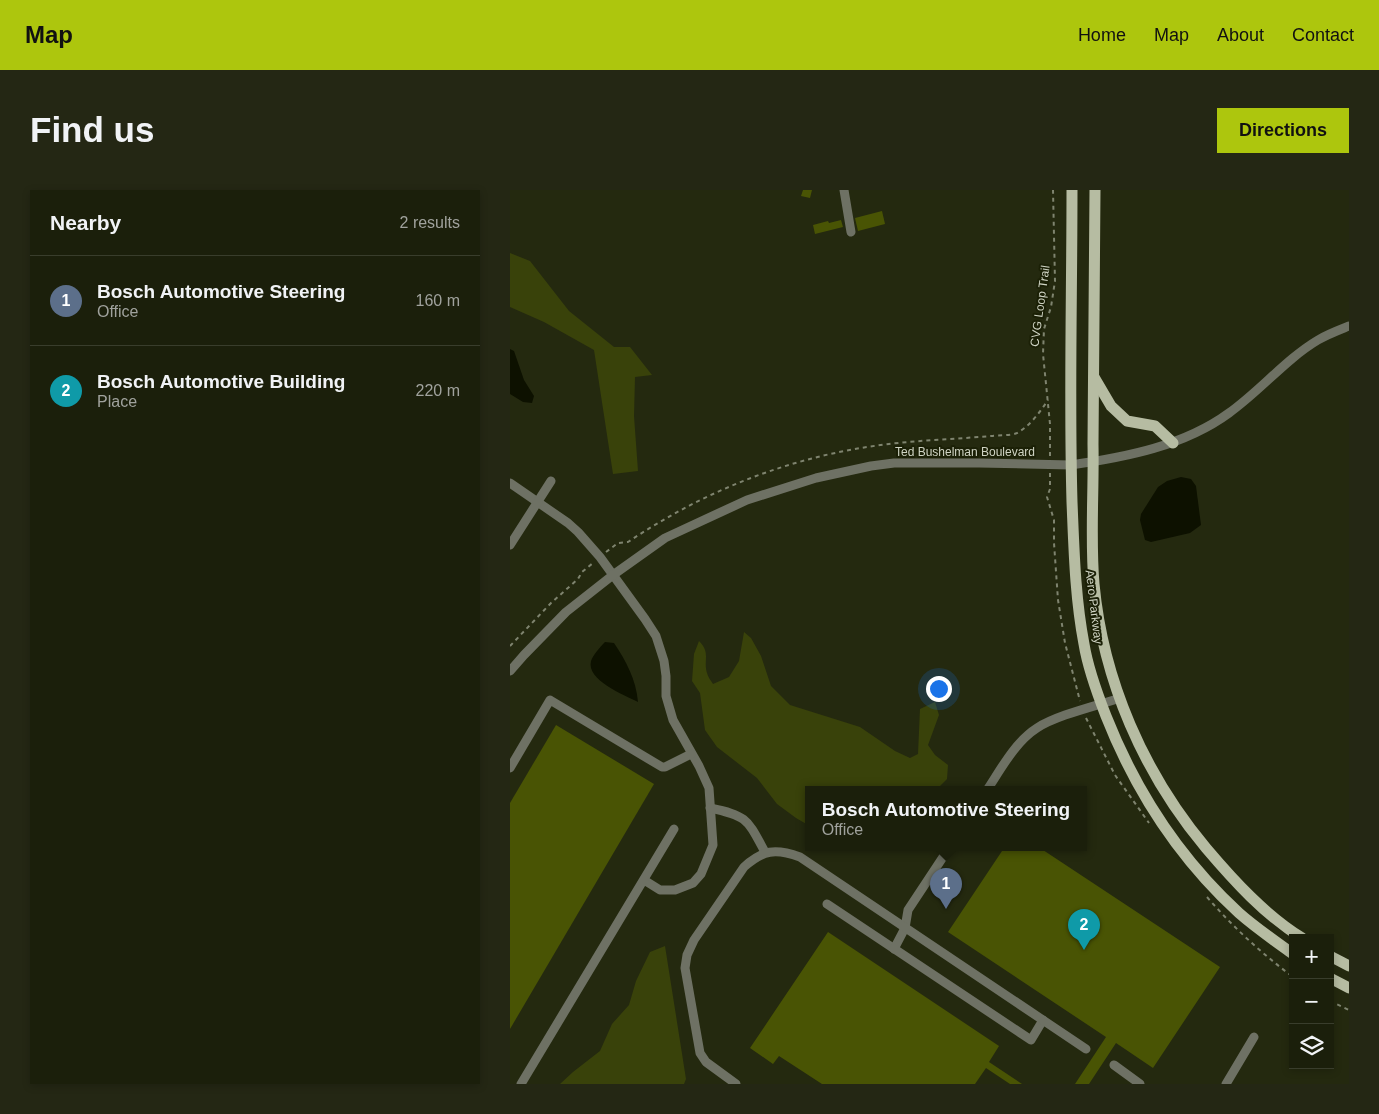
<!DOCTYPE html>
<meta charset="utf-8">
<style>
:root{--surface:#1b1f0b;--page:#242714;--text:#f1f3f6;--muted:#a0a29d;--line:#393d2c;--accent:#adc60d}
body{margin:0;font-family:Helvetica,sans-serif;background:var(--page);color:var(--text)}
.controls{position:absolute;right:15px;bottom:15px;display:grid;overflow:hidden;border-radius:0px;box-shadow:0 2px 8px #0003}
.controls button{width:45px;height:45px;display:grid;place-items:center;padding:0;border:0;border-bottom:1px solid var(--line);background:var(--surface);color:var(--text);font:25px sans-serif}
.you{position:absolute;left:428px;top:498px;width:18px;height:18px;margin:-12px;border:4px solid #fff;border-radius:50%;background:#1a73e8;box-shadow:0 0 0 8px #1a73e833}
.badge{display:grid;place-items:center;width:32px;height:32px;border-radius:50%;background:var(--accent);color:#fff;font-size:16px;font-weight:700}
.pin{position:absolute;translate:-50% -41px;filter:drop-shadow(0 1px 2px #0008)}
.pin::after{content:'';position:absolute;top:26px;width:18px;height:15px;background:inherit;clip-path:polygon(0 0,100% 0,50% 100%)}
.popup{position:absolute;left:295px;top:596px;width:282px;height:65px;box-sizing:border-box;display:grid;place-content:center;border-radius:0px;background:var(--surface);filter:drop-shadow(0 1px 4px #0005);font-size:16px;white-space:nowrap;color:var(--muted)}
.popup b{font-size:19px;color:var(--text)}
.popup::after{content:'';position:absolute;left:50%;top:100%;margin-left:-10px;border:10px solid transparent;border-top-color:var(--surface)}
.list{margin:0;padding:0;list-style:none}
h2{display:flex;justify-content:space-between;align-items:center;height:65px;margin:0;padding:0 20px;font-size:21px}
h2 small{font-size:16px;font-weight:400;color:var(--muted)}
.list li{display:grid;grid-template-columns:32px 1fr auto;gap:15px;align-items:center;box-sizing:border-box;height:90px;padding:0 20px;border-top:1px solid var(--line)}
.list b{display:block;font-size:19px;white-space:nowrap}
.list p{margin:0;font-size:16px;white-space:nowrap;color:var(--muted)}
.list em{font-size:16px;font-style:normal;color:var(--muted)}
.icon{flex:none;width:28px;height:28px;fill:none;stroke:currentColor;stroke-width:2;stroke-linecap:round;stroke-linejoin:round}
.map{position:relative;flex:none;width:839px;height:894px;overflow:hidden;border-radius:0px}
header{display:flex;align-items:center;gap:30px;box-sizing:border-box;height:70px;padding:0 25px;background:var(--accent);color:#111}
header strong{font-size:24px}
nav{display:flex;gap:28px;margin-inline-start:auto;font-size:18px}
.intro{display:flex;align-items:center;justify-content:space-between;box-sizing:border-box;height:120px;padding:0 30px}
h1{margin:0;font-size:35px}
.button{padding:12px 22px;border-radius:0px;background:var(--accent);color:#111;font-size:18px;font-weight:700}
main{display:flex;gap:30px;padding:0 30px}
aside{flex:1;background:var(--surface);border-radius:0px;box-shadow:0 2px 8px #0003}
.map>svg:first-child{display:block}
.green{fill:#39420a}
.water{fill:#0d1100}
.building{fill:#495404}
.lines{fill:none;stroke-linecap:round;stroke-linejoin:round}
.path{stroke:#7f846f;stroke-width:2;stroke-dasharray:4 4;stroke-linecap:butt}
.minor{stroke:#6e7164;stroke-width:9}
.major{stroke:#b6bca2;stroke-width:11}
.labels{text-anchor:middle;stroke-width:4;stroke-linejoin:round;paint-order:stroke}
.street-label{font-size:12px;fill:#cfd3c3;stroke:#1b2006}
</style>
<header>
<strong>Map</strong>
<nav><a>Home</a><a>Map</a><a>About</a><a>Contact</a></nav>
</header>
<div class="intro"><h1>Find us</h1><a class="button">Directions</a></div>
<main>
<aside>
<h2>Nearby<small>2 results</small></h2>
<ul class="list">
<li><span class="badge" style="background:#5c6f8a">1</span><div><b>Bosch Automotive Steering</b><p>Office</p></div><em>160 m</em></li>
<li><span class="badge" style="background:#0f9aa8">2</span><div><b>Bosch Automotive Building</b><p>Place</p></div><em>220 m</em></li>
</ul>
</aside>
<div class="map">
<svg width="839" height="894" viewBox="0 0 839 894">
<rect width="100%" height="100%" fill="#24290f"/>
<g class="green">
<polygon points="0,63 20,71 59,121 104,157 120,157 142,185 125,187 124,226 128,281 103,284 84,160 34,132 0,117"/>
<path d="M 234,442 L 241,448 L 251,466 L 261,496 L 280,515 L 350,537 L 385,561 L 400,568 L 408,564 L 410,519 L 425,512 L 429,525 L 418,555 L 425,565 L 438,575 L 437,589 L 427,599 L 421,600 L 298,600 L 298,635 L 286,628 L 267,614 L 247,588 L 207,557 L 195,540 L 190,503 L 182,491 L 184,464 L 189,451 C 201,463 193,470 197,483 C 198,487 201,491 203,494 L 219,487 L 229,471 Z"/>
<polygon points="155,756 176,889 174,894 50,894 63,882 90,861 102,834 119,815 126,791 140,762"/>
</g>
<g class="water">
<polygon points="0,159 4,161 14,190 24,206 22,213 13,212 0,204"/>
<polygon points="671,287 681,289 686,296 691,335 680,343 641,352 635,350 630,330 631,324 648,297 657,291"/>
<path d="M 95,452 L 104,453 C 116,471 126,489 128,512 C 114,505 76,490 81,471 C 83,465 90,457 95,452 Z"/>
</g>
<g class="building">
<polygon points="293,0 302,0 300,8 291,6"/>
<polygon points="372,21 375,34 348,41 345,28"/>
<polygon points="331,30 333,37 305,44 303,35 318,31 319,33"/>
<polygon points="46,535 144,594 0,839 0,613"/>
<polygon points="494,658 530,658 710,777 643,878 606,853 579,894 565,894 596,847 438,742"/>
<polygon points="318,742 489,856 479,872 512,894 500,894 476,878 465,894 312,894 269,866 263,874 240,858"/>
</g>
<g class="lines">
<g class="path">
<polyline points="540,266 540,234 533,164 534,139 541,117 545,91 543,0"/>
<polyline points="540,283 540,299 537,307 544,330 544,353 548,410 555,453 570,511"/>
<path d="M 96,362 L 108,353 L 118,352 C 197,299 285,265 379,254 C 412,250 447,249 481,246 C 488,245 500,246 507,243 C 520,236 530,222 538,210"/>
<polyline points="0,456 41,413 68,389 72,382 83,373"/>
<polyline points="576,528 605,585 639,633"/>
<path d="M 697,707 C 723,737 751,763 783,787"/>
<polyline points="820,811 839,820"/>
</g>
<g class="minor">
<polyline points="334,0 341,42"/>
<polyline points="0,293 58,333 68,342 90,367 135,429 146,446 154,471 156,486 156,506 163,530 189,576 199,598 203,655 191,684 183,693 165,700 150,700 134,690"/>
<polyline points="0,355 41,291"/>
<path d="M 0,481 L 14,465 L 56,422 L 103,385 L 155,348 L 237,310 L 306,288 L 361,276 L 384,273 L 469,273 L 561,275 C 616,267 674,256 719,223 C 750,201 776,169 808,150 C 818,144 829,140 839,136"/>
<polyline points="0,578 40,510 152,577 155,577 181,564"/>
<path d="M 477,600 C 491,579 505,552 527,538 C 547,525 586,516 610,508"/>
<path d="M 200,618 C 238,626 237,629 255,662"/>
<polyline points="317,714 521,850 533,830"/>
<polyline points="384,759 395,738 398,720 439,658"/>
<polyline points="604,875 630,894"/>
<polyline points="11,894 164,639"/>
<path d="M 226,894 L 196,872 L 190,863 L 175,778 L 177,765 L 184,750 L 234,677 C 253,660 265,658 290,667 L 576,859"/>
<polyline points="716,894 744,847"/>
</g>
<g class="major">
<path d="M 562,0 C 562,104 559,208 562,312 C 564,359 565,407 574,454 C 578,479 587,503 596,526 C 626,602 669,668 729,723 C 746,738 765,751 783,764"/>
<path d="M 585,0 C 584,85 583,170 583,254 C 584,301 580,348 584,394 C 593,491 634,584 696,658 C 724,691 755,725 792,748"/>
<polyline points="584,187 601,216 617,231 645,236 663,253"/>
<polyline points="820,766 839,776"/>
<polyline points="820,788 839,798"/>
</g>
</g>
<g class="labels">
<g class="street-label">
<text transform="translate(530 116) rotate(-82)" y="4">CVG Loop Trail</text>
<text x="455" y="266">Ted Bushelman Boulevard</text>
<text transform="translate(584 417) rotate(83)" y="4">Aero Parkway</text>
</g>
</g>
</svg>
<div class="controls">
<button>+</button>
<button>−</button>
<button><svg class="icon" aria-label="layers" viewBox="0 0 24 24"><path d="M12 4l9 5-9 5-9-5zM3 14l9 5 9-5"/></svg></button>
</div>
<div class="you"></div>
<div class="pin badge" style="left:436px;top:719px;background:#5c6f8a">1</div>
<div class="popup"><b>Bosch Automotive Steering</b>Office</div>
<div class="pin badge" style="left:574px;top:760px;background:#0f9aa8">2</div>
</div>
</main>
